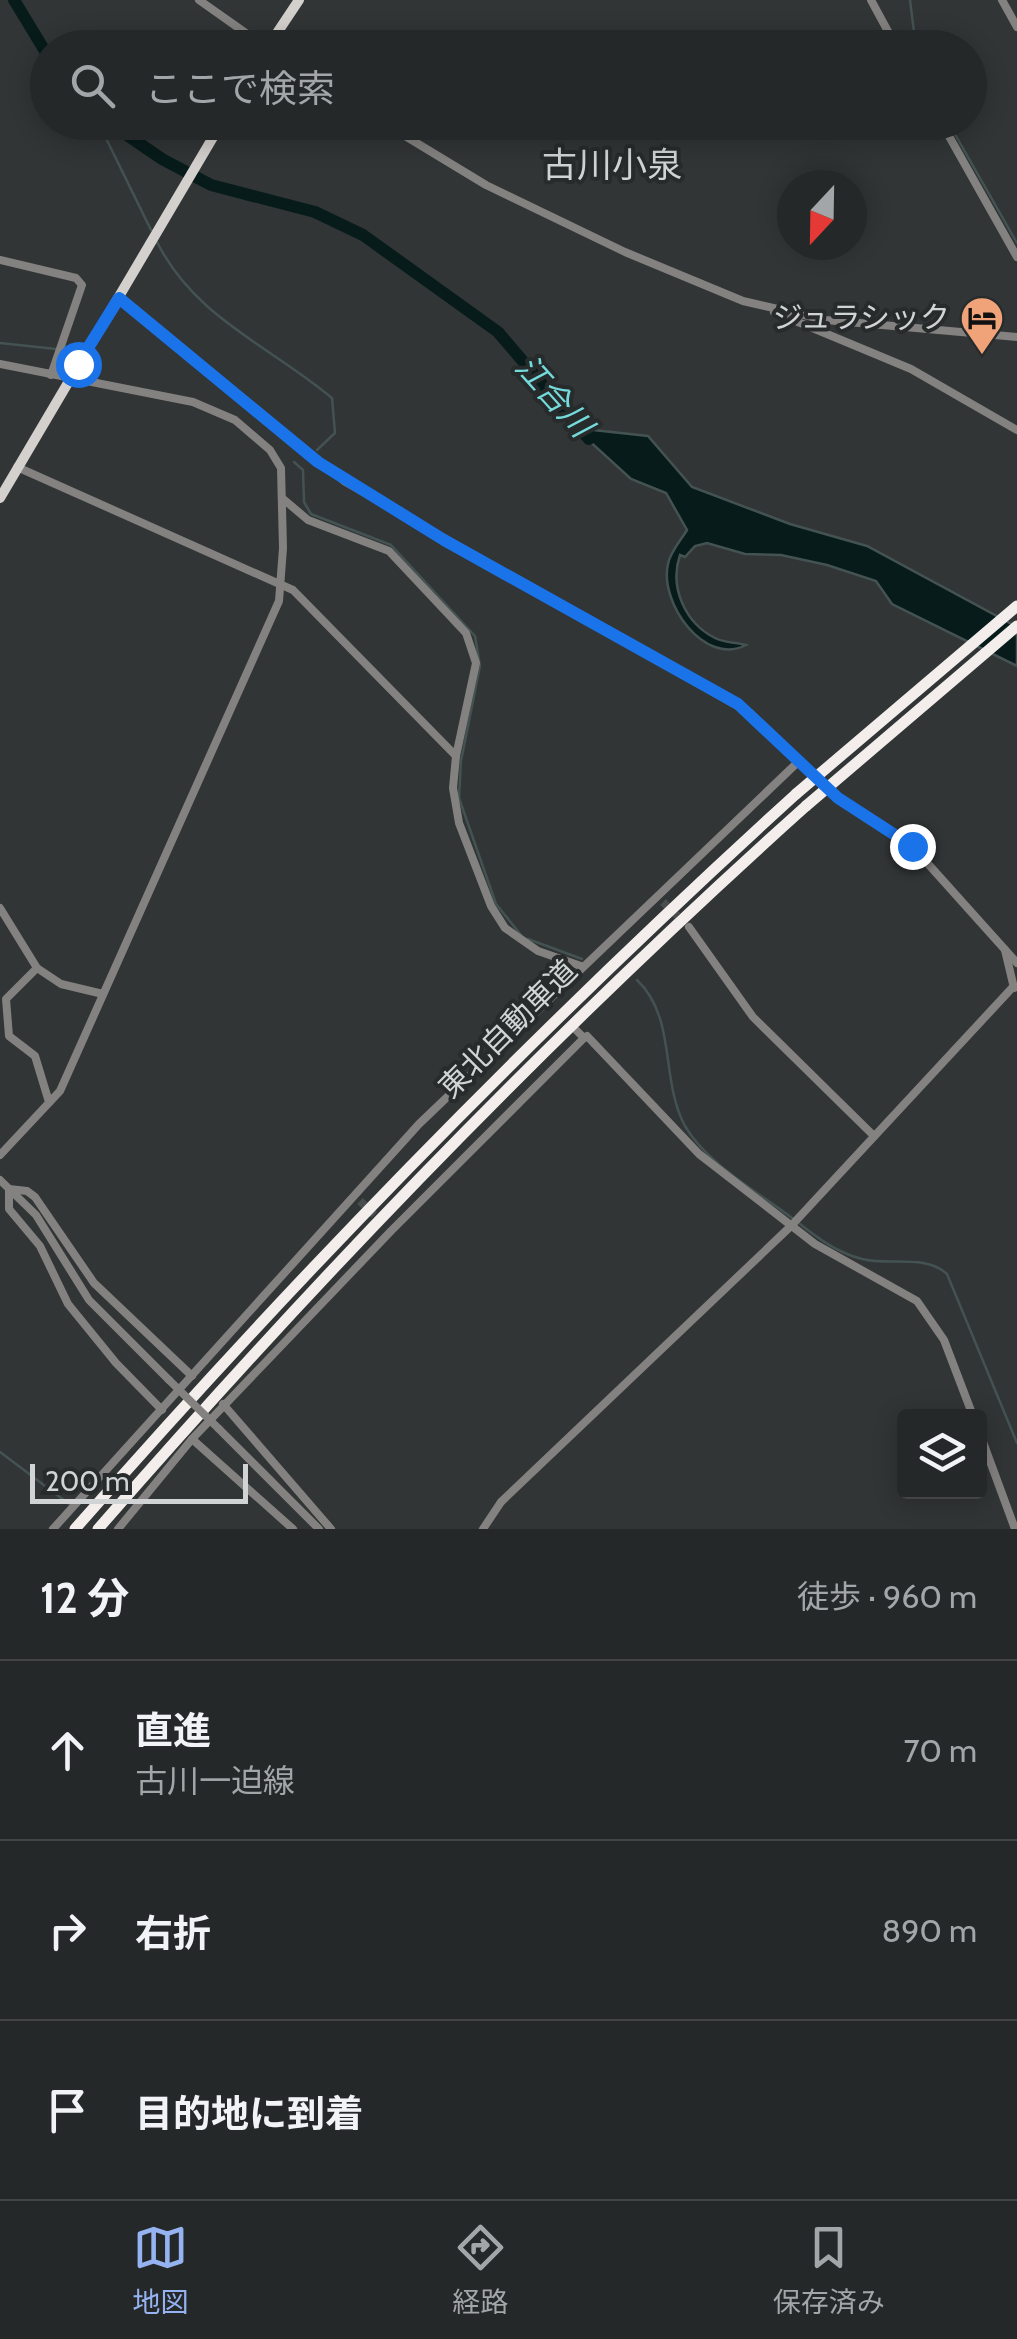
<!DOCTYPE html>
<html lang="ja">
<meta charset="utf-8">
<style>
:root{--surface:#252828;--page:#313434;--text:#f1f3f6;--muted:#a3a6a8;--line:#424445;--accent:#95b2f1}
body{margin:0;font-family:Cabin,"Noto Sans JP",sans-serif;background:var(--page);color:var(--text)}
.controls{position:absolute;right:30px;bottom:30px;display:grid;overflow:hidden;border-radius:10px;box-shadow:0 5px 25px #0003}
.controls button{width:90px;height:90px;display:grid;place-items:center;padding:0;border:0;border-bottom:2px solid var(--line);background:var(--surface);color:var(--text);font:50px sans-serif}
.compass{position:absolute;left:777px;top:170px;width:90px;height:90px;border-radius:50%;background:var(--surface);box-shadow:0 5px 25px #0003;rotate:202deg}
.scale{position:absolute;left:30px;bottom:25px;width:218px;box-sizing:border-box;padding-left:10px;border:5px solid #d1d4d4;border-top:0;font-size:28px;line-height:35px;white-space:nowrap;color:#d1d4d4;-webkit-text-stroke:8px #272b2b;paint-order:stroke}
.stop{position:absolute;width:30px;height:30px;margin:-22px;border:8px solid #1a73e8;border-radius:50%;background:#fff}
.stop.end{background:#1a73e8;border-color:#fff;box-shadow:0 2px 10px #0008}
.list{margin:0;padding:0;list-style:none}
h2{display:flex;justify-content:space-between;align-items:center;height:130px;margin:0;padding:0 40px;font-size:42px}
h2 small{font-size:32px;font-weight:400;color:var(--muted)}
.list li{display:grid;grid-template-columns:65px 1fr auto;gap:30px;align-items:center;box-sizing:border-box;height:180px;padding:0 40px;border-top:2px solid var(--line)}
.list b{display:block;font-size:38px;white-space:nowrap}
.list p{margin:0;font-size:32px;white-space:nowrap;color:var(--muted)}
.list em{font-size:32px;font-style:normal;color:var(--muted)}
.icon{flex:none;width:55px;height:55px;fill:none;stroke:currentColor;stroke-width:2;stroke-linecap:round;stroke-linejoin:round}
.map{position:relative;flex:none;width:1017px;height:1529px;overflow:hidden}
.search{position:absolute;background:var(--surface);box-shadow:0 5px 25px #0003;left:30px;right:30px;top:30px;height:110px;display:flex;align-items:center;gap:25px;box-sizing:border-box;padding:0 35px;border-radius:55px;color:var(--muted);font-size:38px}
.sheet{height:670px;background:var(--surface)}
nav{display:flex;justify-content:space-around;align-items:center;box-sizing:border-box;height:140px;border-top:2px solid var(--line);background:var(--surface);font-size:28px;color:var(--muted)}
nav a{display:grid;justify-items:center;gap:5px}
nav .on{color:var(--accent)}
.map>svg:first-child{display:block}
.water{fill:#071b1b;stroke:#445252;stroke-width:2.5}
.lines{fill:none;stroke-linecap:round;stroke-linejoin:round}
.stream{stroke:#445252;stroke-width:2.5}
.river{stroke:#071b1b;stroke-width:12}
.minor-tunnel{stroke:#494d4d;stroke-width:8;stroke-dasharray:8 4;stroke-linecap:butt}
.minor{stroke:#848281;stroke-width:8}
.major{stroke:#d4d0ce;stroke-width:10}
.highway{stroke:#f3eeec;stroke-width:11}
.minor-bridge{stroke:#848281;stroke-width:8}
.highway-bridge{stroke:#f3eeec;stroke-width:11}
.route{stroke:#1a73e8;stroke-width:12}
.labels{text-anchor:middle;stroke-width:8;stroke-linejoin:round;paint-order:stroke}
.poi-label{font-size:30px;fill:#d1d4d4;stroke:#272b2b;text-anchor:end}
.street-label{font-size:30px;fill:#d1d4d4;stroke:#272b2b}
.water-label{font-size:32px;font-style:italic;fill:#74dadc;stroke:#272b2b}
.quarter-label{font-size:35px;fill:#d1d4d4;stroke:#272b2b}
</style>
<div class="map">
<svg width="1017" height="1529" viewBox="0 0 1017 1529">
<rect width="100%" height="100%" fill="#313535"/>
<path class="water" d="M 575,428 L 648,436 L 692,487 L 790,524 L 867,546 L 1017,627 L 1017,666 L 892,604 L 876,581 L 827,565 L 781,555 L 745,554 L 707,543 L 695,546 L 685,557 L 680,555 C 669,587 685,623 715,638 C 725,643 735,642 746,645 C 704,667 659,602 668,564 C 670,552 681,540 687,530 L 666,493 L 631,479 Z"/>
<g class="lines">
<g class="stream">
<polyline points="910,0 916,48"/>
<polyline points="98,122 151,230"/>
<polyline points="948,122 1017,243"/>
<path d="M 157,242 C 195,318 270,346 332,398 L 335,433 L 317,450"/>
<polyline points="0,343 56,349"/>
<polyline points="64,349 81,353"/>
<polyline points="294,462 303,470 304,502 311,514 391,545 475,636 480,666 461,761 459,798 496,904 521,935"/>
<polyline points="528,939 582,959"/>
<path d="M 637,980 C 677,1018 660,1080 685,1126 C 707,1164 758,1192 792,1218"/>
<path d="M 800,1224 C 819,1239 838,1253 862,1259 C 890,1266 925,1254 947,1274 L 1017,1443"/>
<polyline points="0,1452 69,1504"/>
</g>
<g class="river">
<polyline points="14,0 48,56"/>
<polyline points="108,122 162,159 211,185 315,212 363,235 498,332 589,439"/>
</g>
<g class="minor-tunnel">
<polyline points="663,902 685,923"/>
<polyline points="360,1201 381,1221"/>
</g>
<g class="minor">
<polyline points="199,0 267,48"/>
<polyline points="871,0 897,48"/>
<polyline points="1002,0 1017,27"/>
<polyline points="382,122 486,185 625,252 743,301 826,320 1017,337"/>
<polyline points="941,122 1017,257"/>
<polyline points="0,260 76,278 82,285 51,375"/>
<polyline points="119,298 344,481 750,713 838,798 912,846 1017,963"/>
<polyline points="774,312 911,369 1017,430"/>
<polyline points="0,364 193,402 235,420 270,450 281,468 283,548 279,601 60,1091 0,1155"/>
<polyline points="17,467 293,590 456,756"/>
<polyline points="282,498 308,520 389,551 466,633 476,663 456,756 453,788 459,823 491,906 505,928 538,951 581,966"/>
<polyline points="0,908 37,968 61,984 103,994"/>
<polyline points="689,927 753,1017 874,1136"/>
<polyline points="1005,950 1014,988"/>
<polyline points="37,968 6,999 9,1036 35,1056 49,1102"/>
<polyline points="576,1030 584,1038 587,1036 699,1154 815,1244 917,1301 944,1340 973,1416"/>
<polyline points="0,1180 36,1215 89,1300 169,1380"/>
<polyline points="223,1404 331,1529"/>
<polyline points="162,1410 116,1363 68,1304 40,1246 9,1209 9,1189 27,1191 35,1197 94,1283 192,1376"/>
<polyline points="219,1429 319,1529"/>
<polyline points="980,1434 1015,1529"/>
<polyline points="192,1439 391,1231 584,1038"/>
<polyline points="53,1529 419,1124 799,761"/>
<polyline points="118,1529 192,1439 293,1529"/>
<polyline points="483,1529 501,1502 791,1226 1012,988"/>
</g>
<g class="major">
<polyline points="267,48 299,0"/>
<polyline points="0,498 222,122"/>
</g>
<g class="highway">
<path d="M 75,1529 C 302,1270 541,1026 796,794"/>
<path d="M 98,1529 C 320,1274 554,1032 806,806"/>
</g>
<polyline class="minor-bridge" points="169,1380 219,1429"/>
<g class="highway-bridge">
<polyline points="796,794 1017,606"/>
<polyline points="806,806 1017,626"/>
</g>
</g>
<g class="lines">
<polyline class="route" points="78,364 119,298 318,462 444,540 738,704 838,798 912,846"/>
</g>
<defs>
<g id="hotel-pin" transform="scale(2.25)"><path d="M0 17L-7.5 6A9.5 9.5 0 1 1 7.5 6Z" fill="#f0a378" stroke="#272b2b"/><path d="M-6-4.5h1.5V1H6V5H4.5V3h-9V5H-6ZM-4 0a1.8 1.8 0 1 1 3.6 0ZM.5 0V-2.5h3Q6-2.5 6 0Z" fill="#111"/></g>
</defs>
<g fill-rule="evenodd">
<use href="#hotel-pin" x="982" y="318"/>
</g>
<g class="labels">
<g class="poi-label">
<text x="950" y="328">ジュラシック</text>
</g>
<g class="street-label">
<text transform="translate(508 1029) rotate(-45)" y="10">東北自動車道</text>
</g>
<g class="water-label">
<text transform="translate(554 396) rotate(48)" y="11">江合川</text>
</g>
<g class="quarter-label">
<text x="612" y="177">古川小泉</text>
</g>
</g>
</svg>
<div class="controls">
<button><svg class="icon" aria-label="layers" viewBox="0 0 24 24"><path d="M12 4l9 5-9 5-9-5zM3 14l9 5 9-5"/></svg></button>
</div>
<svg class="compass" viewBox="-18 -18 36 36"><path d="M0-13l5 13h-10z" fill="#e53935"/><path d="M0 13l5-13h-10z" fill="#a3a6a8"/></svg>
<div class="scale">200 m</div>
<div class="stop" style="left:78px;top:364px"></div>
<div class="stop end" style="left:912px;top:846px"></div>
<div class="search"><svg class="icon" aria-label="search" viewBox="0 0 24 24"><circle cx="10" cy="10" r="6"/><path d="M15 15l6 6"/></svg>ここで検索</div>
</div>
<section class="sheet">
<h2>12 分<small>徒歩 · 960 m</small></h2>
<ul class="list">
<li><svg class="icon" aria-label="ahead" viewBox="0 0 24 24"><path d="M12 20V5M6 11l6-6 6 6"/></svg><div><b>直進</b><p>古川一迫線</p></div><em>70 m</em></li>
<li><svg class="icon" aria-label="right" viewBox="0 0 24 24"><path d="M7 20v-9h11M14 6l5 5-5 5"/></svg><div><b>右折</b></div><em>890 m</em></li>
<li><svg class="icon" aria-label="arrive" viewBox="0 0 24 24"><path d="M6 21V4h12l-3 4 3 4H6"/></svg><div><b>目的地に到着</b></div></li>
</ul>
</section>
<nav>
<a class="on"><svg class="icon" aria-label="map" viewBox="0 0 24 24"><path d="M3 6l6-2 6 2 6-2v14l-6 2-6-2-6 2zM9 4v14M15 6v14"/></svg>地図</a>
<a><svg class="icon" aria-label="directions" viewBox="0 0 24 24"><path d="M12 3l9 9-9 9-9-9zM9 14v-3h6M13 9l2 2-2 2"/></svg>経路</a>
<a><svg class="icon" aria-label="saved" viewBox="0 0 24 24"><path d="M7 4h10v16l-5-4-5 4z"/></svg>保存済み</a>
</nav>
